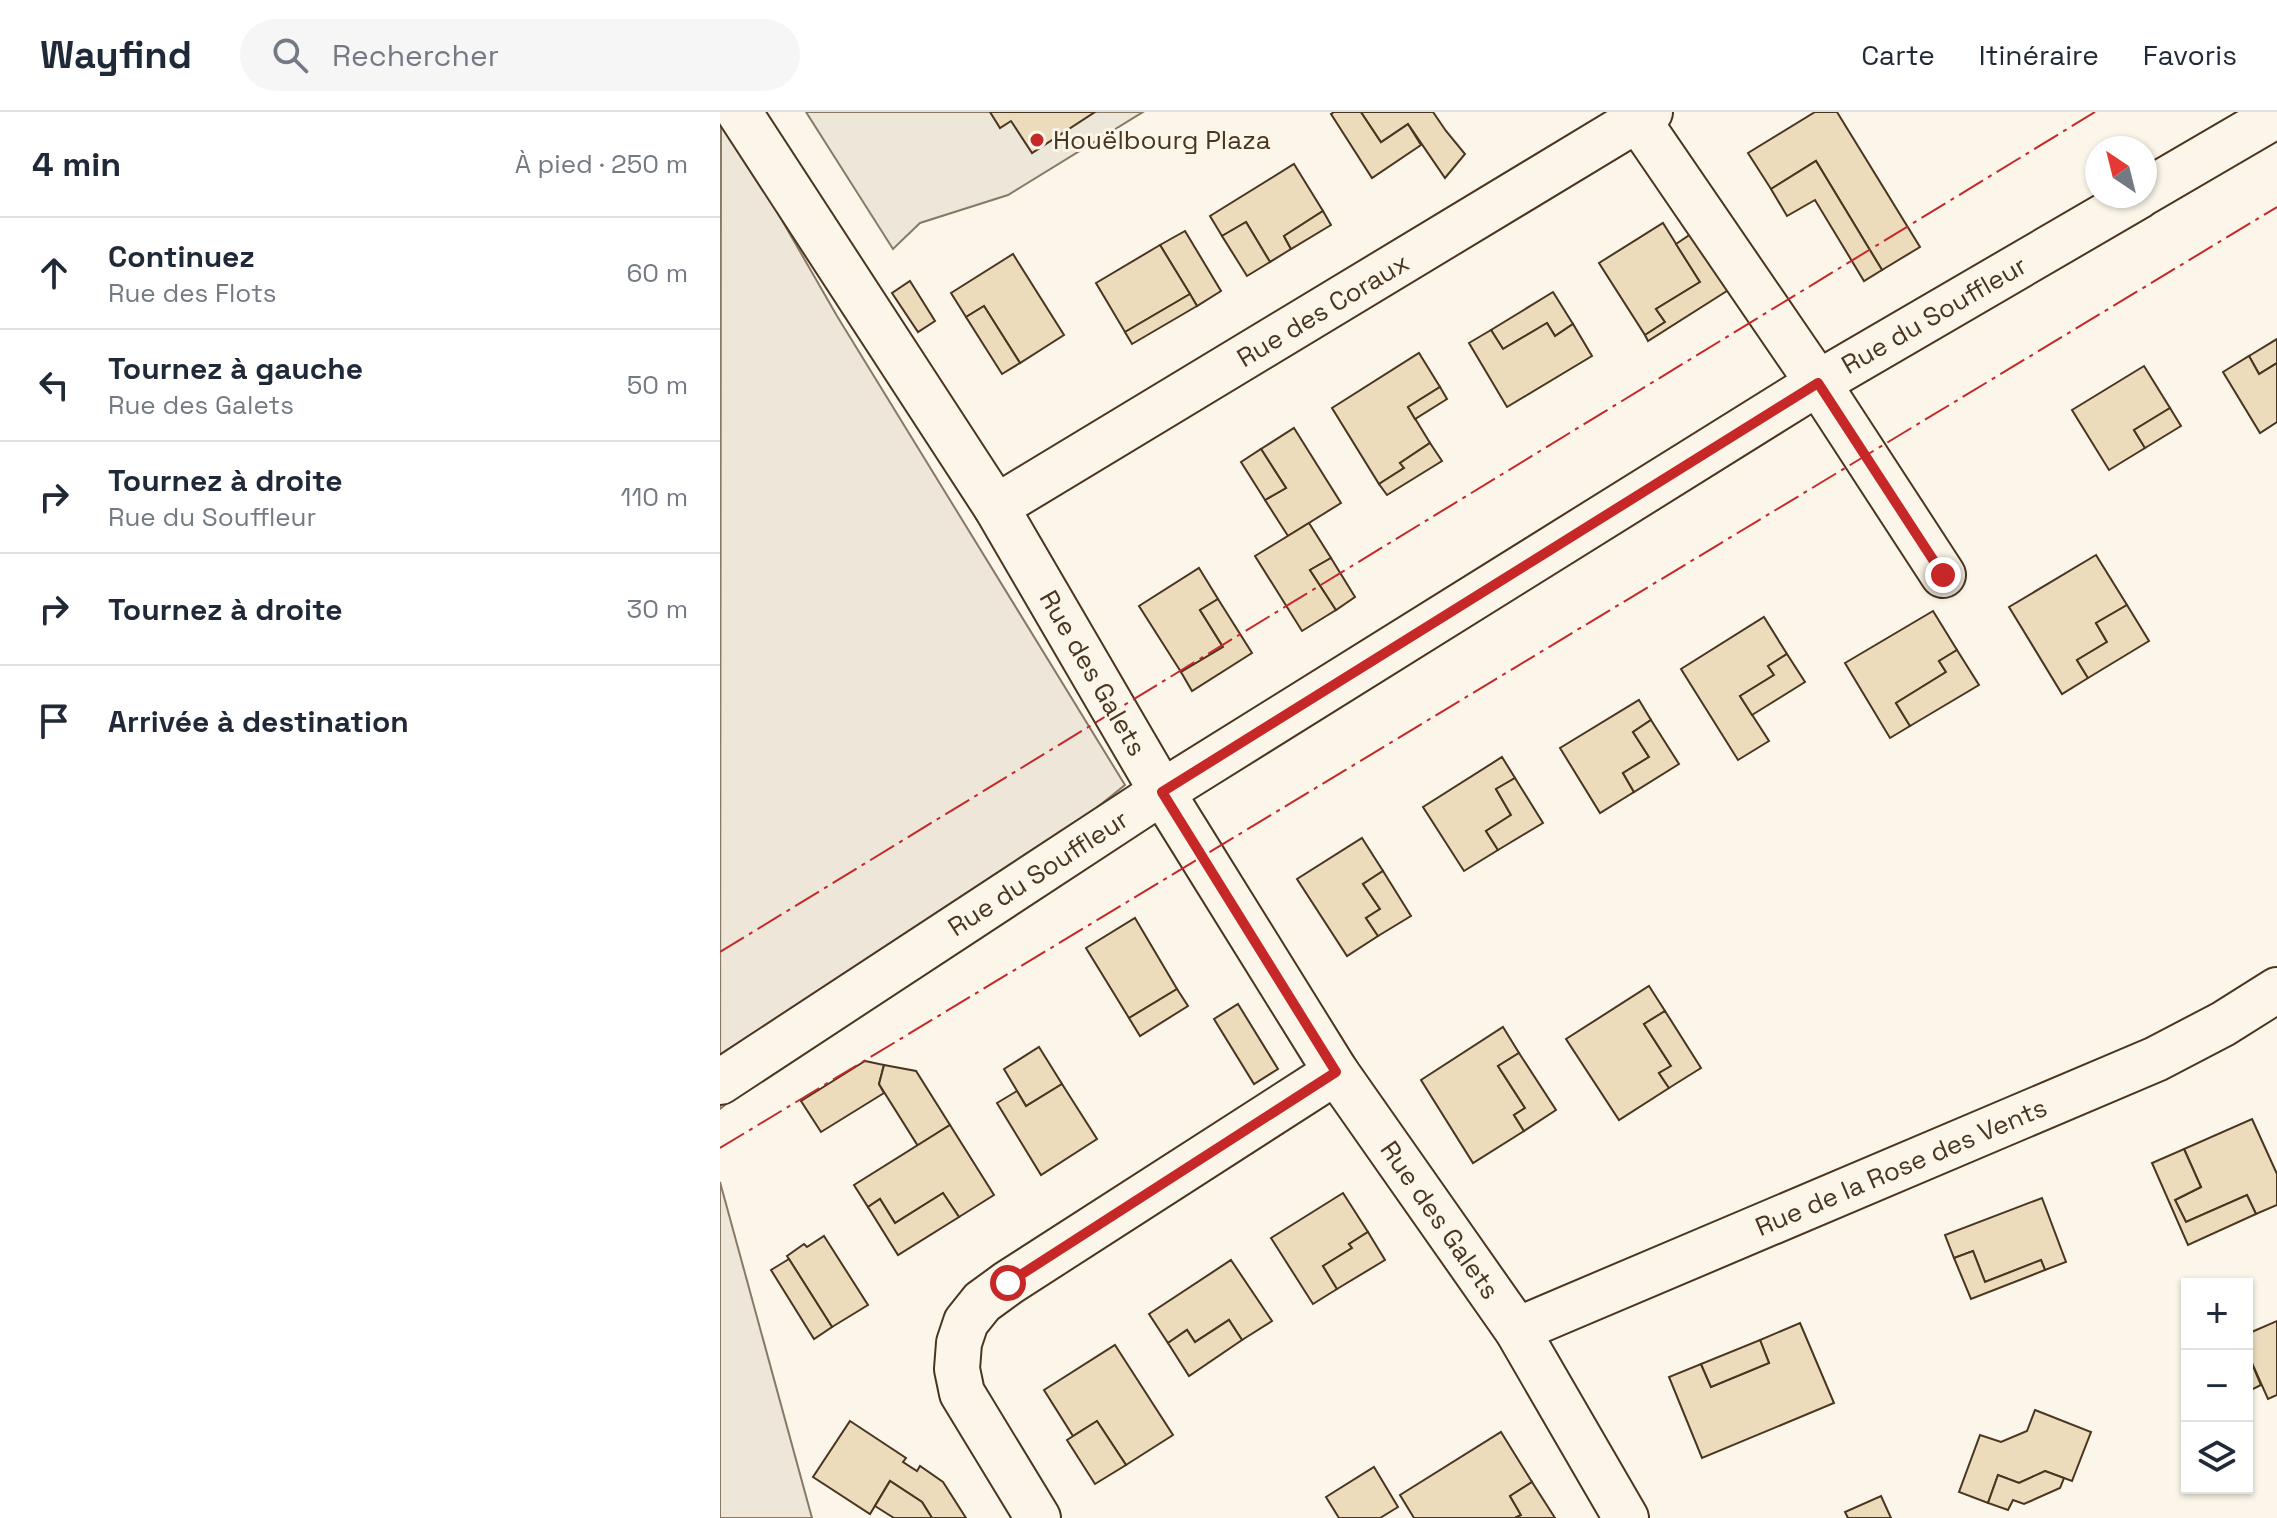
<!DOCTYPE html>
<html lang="fr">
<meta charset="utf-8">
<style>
:root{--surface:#fff;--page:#f6f6f7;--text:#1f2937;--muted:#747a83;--line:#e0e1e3}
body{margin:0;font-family:"Space Grotesk",sans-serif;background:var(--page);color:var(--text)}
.controls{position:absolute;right:24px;bottom:24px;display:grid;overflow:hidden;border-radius:0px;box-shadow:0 2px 6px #0004}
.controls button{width:72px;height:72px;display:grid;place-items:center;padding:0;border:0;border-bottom:2px solid var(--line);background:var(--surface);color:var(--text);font:40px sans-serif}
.compass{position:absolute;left:1365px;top:24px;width:72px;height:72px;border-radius:50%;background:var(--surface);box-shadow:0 2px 6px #0004;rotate:325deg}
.stop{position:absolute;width:24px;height:24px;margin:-18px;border:6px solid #c62828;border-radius:50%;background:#fff}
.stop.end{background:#c62828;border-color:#fff;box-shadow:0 2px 8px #0008}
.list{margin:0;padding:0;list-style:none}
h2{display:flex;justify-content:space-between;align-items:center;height:104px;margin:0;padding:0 32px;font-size:34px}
h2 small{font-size:26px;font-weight:400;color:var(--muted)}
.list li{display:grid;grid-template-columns:52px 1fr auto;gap:24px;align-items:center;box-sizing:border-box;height:112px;padding:0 32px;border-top:2px solid var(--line)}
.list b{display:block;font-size:30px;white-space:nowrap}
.list p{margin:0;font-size:26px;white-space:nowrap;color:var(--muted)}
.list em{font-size:26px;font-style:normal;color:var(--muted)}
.icon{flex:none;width:44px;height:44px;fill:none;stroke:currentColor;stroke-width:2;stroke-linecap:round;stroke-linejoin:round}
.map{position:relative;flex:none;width:1557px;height:1406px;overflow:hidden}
header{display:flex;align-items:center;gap:48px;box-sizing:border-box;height:112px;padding:0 40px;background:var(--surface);border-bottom:2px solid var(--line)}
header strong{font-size:38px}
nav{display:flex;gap:44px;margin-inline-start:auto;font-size:28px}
.search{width:560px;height:72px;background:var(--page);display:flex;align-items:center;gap:20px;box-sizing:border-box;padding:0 28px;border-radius:44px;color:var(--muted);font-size:30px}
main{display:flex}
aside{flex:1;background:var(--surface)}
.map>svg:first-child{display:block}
.green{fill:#ede6d9;stroke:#887966;stroke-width:2}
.parking{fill:#ede7d9;stroke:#887966;stroke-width:2}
.building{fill:#ecdcbc;stroke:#4a3520;stroke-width:2}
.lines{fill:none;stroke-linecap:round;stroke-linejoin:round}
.minor-casing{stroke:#4a3520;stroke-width:48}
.minor{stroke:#fbf6e9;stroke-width:44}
.power{stroke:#c62828;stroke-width:2;stroke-dasharray:28 6 4 6;stroke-linecap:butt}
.route{stroke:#c62828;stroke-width:10}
.poi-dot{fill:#c62828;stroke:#fbf6e9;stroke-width:3}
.labels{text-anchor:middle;stroke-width:6;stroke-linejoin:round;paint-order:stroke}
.poi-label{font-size:26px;fill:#4a3520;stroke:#fbf6e9;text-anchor:start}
.street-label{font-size:26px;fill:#4a3520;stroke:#fbf6e9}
</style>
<header>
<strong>Wayfind</strong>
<div class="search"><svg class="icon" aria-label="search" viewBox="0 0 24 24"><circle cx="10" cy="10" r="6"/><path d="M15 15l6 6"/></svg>Rechercher</div>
<nav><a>Carte</a><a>Itinéraire</a><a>Favoris</a></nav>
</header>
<main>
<aside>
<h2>4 min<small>À pied · 250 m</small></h2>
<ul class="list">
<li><svg class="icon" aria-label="ahead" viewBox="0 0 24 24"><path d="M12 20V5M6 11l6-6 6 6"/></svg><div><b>Continuez</b><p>Rue des Flots</p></div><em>60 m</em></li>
<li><svg class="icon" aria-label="left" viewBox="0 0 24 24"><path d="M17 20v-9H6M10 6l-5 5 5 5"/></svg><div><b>Tournez à gauche</b><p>Rue des Galets</p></div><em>50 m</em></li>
<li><svg class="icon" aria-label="right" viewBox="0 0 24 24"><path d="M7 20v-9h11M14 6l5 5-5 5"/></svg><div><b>Tournez à droite</b><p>Rue du Souffleur</p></div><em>110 m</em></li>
<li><svg class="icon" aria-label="right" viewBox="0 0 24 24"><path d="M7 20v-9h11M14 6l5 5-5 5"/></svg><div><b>Tournez à droite</b></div><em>30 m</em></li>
<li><svg class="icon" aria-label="arrive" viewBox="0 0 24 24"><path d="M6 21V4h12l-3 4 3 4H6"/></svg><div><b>Arrivée à destination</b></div></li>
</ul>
</aside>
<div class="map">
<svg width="1557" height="1406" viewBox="0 0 1557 1406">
<rect width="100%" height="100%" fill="#fbf6e9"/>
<g class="green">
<polygon points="1,2 117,204 405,673 0,997"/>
<polygon points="0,1070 92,1406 0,1406"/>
</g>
<polygon class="parking" points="86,0 423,0 288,83 200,111 173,137"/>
<g class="building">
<polygon points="270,0 375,0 312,41 291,9 280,16"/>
<polygon points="614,0 641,0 661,30 688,12 701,33 652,66 611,2"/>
<polygon points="641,0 713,0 726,19 745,42 725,66 688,12 661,30"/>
<polygon points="1095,0 1117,0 1200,135 1162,158 1096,49 1051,77 1028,41"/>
<polygon points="1096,49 1162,158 1144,169 1095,88 1067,104 1051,77"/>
<polygon points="574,52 603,99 564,124 571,137 550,150 526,110 502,124 490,104"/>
<polygon points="603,99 611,113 571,137 564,124"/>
<polygon points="526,110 550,150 527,164 502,124"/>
<polygon points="943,111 980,170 936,197 945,210 925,223 879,151"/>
<polygon points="465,119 501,179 477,194 440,133"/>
<polygon points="974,120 1010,177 928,229 925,223 945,210 936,197 980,170 956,132"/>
<polygon points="440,133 470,182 405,220 376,171"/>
<polygon points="293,142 344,223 300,251 264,194 246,205 231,181"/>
<polygon points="190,169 215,209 198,220 172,181"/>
<polygon points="833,180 853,212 835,224 827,211 783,237 771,218"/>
<polygon points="470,182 477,194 412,232 405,220"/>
<polygon points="264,194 300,251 282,262 246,205"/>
<polygon points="827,211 835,224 853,212 872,244 787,295 749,231 771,218 783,237"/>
<polygon points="1557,227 1557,251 1539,262 1529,244"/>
<polygon points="699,241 720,275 688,295 710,331 680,351 684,356 659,372 612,296"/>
<polygon points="1529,244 1539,262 1557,251 1557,310 1540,321 1503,260"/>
<polygon points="1424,254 1450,296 1414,318 1425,336 1389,358 1352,298"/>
<polygon points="720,275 727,287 695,307 688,295"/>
<polygon points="1450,296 1461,314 1425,336 1414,318"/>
<polygon points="574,316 621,391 568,424 545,388 566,376 541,337"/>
<polygon points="710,331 722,349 667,383 659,372 684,356 680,351"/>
<polygon points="541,337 566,376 545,388 521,350"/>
<polygon points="589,411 611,446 590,458 616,498 582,519 535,444"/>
<polygon points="1376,443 1407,493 1376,511 1387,530 1357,548 1368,566 1342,582 1289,495"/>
<polygon points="611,446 635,485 616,498 590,458"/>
<polygon points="479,456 498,487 480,498 503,535 461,560 419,494"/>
<polygon points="498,487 532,541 472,579 461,560 503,535 480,498"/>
<polygon points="1407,493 1429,529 1368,566 1357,548 1387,530 1376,511"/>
<polygon points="1213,499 1237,538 1219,549 1226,560 1176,591 1190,614 1170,626 1125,551"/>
<polygon points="1044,505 1067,542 1048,554 1054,563 1020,584 1049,629 1018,648 961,557"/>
<polygon points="1237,538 1259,573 1190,614 1176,591 1226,560 1219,549"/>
<polygon points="1067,542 1085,570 1032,603 1020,584 1054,563 1048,554"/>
<polygon points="919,588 931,608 913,620 929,645 903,661 914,680 880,701 840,636"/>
<polygon points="931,608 959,652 914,680 903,661 929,645 913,620"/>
<polygon points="782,645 795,666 776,677 791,703 766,719 778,738 744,759 703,695"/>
<polygon points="795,666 823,711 778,738 766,719 791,703 776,677"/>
<polygon points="642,726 663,759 643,772 660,797 646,806 658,824 627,844 577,767"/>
<polygon points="663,759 691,804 658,824 646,806 660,797 643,772"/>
<polygon points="415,806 457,877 409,906 366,836"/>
<polygon points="929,874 945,899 924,912 951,954 939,961 949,976 899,1008 846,927"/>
<polygon points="457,877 468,894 420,924 409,906"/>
<polygon points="518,892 558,957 534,972 494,907"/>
<polygon points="945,899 981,956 949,976 939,961 951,954 924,912"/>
<polygon points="783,915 799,941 778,954 805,996 794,1003 804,1019 753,1051 701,968"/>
<polygon points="319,935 342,972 306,994 284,957"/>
<polygon points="799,941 836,998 804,1019 794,1003 805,996 778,954"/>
<polygon points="145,949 164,953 159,972 164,981 101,1020 81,989"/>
<polygon points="164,953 196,959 230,1013 198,1034 159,972"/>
<polygon points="342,972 377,1027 321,1063 277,991 297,979 306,994"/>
<polygon points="1532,1007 1557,1062 1557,1093 1536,1102 1527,1083 1466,1110 1455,1088 1481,1075 1464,1037"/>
<polygon points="230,1013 274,1083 239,1105 223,1081 175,1111 160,1087 148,1095 134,1073"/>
<polygon points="1464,1037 1481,1075 1455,1088 1466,1110 1527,1083 1536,1102 1468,1133 1432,1051"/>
<polygon points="223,1081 239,1105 178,1143 148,1095 160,1087 175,1111"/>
<polygon points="623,1081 648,1120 629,1132 632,1136 603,1154 617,1177 593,1192 551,1126"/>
<polygon points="1322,1086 1346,1150 1325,1158 1321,1148 1265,1170 1253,1139 1234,1146 1225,1123"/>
<polygon points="648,1120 665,1148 617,1177 603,1154 632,1136 629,1132"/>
<polygon points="104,1124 148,1193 112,1215 67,1144 84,1132 87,1135"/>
<polygon points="1253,1139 1265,1170 1321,1148 1325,1158 1251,1187 1234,1146"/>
<polygon points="69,1147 112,1215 94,1227 51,1158"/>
<polygon points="511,1148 552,1209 522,1228 509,1208 475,1230 467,1218 448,1231 429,1202"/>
<polygon points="509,1208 522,1228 469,1264 448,1231 467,1218 475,1230"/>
<polygon points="1557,1209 1557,1283 1548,1287 1527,1240 1527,1222"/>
<polygon points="1080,1211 1114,1291 982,1346 949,1265 981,1252 991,1275 1049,1251 1040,1228"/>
<polygon points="1040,1228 1049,1251 991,1275 981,1252"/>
<polygon points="395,1233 453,1323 406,1353 377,1309 353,1324 324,1278"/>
<polygon points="1527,1240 1541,1273 1527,1280"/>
<polygon points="1315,1298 1371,1320 1352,1369 1325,1359 1299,1371 1278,1363 1268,1391 1239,1380 1260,1323 1281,1330 1307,1319"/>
<polygon points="130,1309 186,1346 183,1350 197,1359 200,1354 223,1370 246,1406 212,1406 202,1390 170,1369 150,1402 93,1365"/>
<polygon points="377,1309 406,1353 375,1372 347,1328"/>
<polygon points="781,1320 812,1370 790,1384 801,1403 795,1406 694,1406 680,1383"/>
<polygon points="654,1355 678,1395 660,1406 619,1406 606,1385"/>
<polygon points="1325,1359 1344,1366 1340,1376 1304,1392 1293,1388 1288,1398 1268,1391 1278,1363 1299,1371"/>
<polygon points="170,1369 202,1390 212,1406 174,1406 155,1394"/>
<polygon points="812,1370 835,1406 795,1406 801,1403 790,1384"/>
<polygon points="1161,1384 1171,1406 1128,1406 1125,1400"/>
</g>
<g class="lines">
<g class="minor-casing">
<g id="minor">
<polyline points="19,0 276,395 442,680 616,960 797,1218 906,1406"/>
<polyline points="918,8 1098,271 1223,463"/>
<polyline points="1425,80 1557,3"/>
<polyline points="276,395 930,0"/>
<polyline points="0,970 442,680 1098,271 1419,84"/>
<polyline points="797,1218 1436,947 1503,912 1557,878"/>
<polyline points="318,1406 242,1281 237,1257 239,1231 246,1210 262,1190 288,1171 616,960"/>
</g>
</g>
<use href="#minor" class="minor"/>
<g class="power">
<polyline points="0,840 1375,0"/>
<polyline points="0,1036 1557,95"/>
</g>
</g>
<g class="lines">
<polyline class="route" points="288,1171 616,960 442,680 1098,271 1223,463"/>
</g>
<circle class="poi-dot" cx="317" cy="28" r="8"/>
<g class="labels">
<g class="poi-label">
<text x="333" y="37">Houëlbourg Plaza</text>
</g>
<g class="street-label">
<text transform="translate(603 198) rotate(-31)" y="9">Rue des Coraux</text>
<text transform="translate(1214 203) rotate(-30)" y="9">Rue du Souffleur</text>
<text transform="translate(373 561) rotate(60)" y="9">Rue des Galets</text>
<text transform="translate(318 761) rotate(-33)" y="9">Rue du Souffleur</text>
<text transform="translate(1181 1055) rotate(-23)" y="9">Rue de la Rose des Vents</text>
<text transform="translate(720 1108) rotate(55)" y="9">Rue des Galets</text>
</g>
</g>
</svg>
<div class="controls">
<button>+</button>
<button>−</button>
<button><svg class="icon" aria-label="layers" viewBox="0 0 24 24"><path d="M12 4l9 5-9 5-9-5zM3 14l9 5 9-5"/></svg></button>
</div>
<svg class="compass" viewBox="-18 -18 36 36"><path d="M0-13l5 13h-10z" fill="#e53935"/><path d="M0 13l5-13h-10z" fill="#747a83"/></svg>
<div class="stop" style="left:288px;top:1171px"></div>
<div class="stop end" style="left:1223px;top:463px"></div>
</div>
</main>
